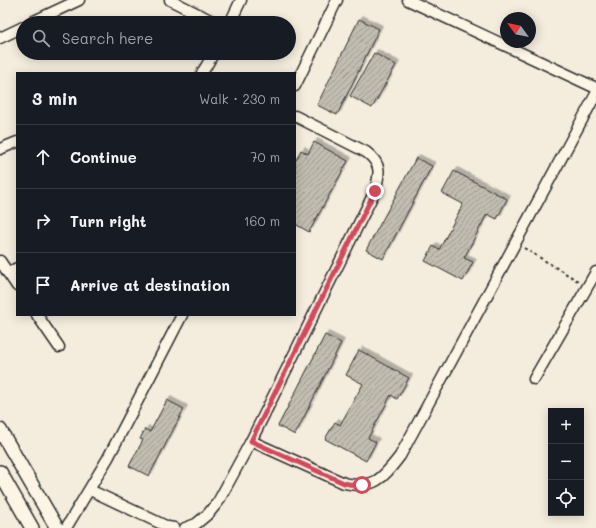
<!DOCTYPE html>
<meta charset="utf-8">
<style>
:root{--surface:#171b24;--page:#242831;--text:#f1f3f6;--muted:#9ea1a6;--line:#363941}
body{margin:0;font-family:Mali,sans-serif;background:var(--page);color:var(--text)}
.controls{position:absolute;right:12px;bottom:12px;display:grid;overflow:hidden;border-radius:0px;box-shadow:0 2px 10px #0003}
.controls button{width:36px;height:36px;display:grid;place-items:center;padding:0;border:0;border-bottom:1px solid var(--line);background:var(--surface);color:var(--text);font:20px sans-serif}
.compass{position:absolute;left:500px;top:12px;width:36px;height:36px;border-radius:50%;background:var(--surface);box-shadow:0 2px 10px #0003;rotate:303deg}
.stop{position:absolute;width:12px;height:12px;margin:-9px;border:3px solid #d1495b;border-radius:50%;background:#fff}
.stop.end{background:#d1495b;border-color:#fff;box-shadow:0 1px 4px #0008}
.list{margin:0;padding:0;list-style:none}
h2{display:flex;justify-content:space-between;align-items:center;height:52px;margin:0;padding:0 16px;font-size:17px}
h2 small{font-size:13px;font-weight:400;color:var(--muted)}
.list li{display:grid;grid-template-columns:26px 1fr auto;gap:12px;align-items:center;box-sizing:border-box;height:64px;padding:0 16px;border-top:1px solid var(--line)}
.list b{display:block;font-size:15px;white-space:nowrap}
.list em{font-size:13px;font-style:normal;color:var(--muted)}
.icon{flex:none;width:22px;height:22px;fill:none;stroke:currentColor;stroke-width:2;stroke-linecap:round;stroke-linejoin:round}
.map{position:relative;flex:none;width:596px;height:528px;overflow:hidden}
.search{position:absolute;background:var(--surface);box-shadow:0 2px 10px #0003;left:16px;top:16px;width:280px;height:44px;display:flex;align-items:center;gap:10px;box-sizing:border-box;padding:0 14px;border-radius:22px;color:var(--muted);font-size:15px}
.panel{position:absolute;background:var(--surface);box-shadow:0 2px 10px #0003;left:16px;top:72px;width:280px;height:244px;border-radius:0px}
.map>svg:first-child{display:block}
.building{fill:url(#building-hatch);stroke:#2b2b2b;filter:url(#shadow)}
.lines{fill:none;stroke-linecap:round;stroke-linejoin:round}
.minor-casing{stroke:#2b2b2b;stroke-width:13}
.tertiary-casing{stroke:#2b2b2b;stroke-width:16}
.path{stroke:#2b2b2b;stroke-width:2;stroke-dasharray:3 3;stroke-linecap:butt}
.minor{stroke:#fcf5e5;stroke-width:10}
.tertiary{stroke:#fcf5e5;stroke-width:13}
.route{stroke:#d1495b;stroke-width:5}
</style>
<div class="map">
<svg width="596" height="528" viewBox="0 0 596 528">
<defs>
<pattern id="building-hatch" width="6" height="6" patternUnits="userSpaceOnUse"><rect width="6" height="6" fill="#c2bdb1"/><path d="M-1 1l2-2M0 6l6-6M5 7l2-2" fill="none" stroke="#9e9a90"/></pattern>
<filter id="shadow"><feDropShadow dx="3.5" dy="-3.5" stdDeviation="0" flood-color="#0004"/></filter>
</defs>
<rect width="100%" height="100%" fill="#f4edde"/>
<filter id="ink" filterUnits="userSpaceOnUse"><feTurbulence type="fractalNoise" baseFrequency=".025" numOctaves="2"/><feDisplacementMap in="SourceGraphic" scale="8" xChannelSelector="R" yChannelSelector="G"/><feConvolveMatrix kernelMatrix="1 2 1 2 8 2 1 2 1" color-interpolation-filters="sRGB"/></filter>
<g filter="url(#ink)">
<g class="building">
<polygon points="359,19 379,29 337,115 317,105"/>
<polygon points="374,53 396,65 372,108 350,96"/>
<polygon points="314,142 348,161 309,232 295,224 295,159 296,160 301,150 308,154"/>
<polygon points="416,158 432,166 383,259 366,250"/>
<polygon points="454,171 507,199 497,219 487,214 464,258 473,262 463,281 425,261 433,246 439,250 463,204 442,193"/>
<polygon points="325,335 341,343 295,435 278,426"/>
<polygon points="359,350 409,378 397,399 391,395 368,438 376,442 366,461 325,439 335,422 340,425 363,384 346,375"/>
<polygon points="167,400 184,409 149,476 129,466 143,440 140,439 145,429 150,432"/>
</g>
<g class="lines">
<g class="minor-casing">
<g id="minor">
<polyline points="170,0 216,23"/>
<polyline points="408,0 596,88"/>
<polyline points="30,23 79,0"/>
<polyline points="230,23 241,0"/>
<polyline points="0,38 23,27"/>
<polyline points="202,73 214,53"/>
<polyline points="295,86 337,0"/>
<polyline points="0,149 17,142"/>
<polyline points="0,261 17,286"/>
<polyline points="8,273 17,268"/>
<polyline points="37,315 59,347"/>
<polyline points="534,379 596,272"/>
<path d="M 251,441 L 344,483 C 374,490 383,478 400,456 L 596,94"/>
<polyline points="90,490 168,527 174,528"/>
<polyline points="66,528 108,458 182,315"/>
<path d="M 185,528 L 196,524 L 208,514 L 218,502 L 251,441 L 375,191 C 380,173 382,164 366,152 L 295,116"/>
</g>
</g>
<g class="tertiary-casing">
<g id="tertiary">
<polyline points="0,430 57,528"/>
<polyline points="0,472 32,528"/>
</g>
</g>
<polyline class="path" points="524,248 578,281"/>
<use href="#minor" class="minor"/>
<use href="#tertiary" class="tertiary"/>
</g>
</g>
<g class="lines" filter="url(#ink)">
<polyline class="route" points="362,485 354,485 344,483 251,441 375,191"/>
</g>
</svg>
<div class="controls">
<button>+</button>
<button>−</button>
<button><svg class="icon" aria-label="locate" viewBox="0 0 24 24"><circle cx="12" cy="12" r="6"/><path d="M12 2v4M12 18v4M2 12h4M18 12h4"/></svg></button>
</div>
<svg class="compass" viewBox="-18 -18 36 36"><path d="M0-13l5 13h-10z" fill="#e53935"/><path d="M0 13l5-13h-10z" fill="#9ea1a6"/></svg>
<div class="stop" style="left:362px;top:485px"></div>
<div class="stop end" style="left:375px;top:191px"></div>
<div class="search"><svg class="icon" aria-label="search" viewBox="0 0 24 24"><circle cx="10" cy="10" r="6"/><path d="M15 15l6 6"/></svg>Search here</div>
<section class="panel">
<h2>3 min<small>Walk · 230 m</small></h2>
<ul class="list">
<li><svg class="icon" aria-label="ahead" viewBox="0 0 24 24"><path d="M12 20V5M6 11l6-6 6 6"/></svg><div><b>Continue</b></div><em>70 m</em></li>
<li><svg class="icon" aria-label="right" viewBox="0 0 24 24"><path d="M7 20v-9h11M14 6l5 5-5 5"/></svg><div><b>Turn right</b></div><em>160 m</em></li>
<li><svg class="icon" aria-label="arrive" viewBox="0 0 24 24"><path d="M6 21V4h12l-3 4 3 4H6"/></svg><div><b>Arrive at destination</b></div></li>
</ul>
</section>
</div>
